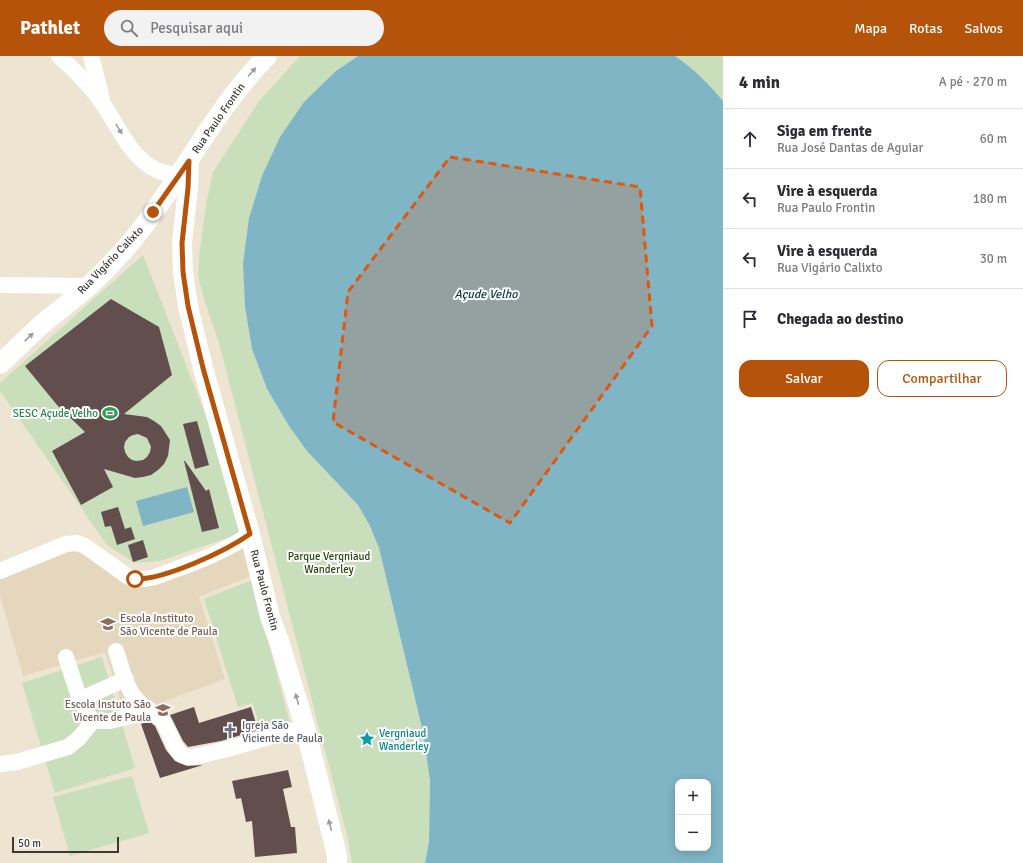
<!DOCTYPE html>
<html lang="pt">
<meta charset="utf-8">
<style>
:root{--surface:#fff;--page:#f2f2f3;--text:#2b2b33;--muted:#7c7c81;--line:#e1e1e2;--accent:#b45309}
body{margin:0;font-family:Signika,sans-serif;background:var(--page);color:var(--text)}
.controls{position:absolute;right:12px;bottom:12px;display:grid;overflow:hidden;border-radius:8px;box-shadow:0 2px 10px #0003}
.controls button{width:36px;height:36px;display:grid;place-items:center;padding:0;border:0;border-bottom:1px solid var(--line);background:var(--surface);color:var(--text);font:20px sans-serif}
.scale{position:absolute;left:12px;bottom:10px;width:107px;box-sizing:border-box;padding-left:4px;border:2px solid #3e3a33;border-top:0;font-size:11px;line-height:14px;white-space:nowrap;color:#3e3a33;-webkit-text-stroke:3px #fff;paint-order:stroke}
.stop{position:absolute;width:12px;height:12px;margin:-9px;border:3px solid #b45309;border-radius:50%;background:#fff}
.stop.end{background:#b45309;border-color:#fff;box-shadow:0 1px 4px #0008}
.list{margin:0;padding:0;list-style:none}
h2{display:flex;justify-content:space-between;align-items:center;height:52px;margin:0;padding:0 16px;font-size:17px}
h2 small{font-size:13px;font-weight:400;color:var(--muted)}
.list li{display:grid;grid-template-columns:26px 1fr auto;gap:12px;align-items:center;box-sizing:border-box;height:60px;padding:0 16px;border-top:1px solid var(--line)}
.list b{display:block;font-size:15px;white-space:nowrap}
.list p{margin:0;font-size:13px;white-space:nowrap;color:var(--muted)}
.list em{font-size:13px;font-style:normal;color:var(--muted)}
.actions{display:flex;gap:8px;padding:12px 16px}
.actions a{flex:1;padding:9px 0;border:1px solid var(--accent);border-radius:12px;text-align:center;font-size:14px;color:var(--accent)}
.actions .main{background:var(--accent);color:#fff}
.icon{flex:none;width:22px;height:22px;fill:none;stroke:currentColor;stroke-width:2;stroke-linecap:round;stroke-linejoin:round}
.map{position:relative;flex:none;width:723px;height:807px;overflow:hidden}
header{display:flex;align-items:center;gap:24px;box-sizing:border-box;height:56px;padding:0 20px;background:var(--accent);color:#fff}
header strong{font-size:19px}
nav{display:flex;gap:22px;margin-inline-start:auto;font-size:14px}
.search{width:280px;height:36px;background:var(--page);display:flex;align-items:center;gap:10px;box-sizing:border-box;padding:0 14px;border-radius:22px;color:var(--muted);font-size:15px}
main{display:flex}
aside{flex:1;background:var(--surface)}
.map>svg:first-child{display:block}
.built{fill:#e4d7be}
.green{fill:#c9deba}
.water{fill:#80b5c6;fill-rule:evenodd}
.building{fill:#624f4d;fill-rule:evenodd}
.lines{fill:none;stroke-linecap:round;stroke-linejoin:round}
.minor{stroke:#fff;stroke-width:16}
.major{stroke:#fff;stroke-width:20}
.oneway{fill:#9e9c99}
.route{stroke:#b45309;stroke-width:5}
.marked{fill:#e0570e;fill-opacity:0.2;stroke:#e0570e;stroke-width:3;stroke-dasharray:8 5;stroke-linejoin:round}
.labels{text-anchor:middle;stroke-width:4;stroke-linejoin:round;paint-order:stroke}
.street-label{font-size:11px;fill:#3e3a33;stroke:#fff}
.leisure-label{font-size:11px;fill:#27864d;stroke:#fff;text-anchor:end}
.park-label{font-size:11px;fill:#2c490f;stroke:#fff}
.education-label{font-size:11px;fill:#785e54;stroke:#fff;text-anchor:start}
.worship-label{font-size:11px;fill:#5b616d;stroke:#fff;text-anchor:start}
.culture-label{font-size:11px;fill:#0d838f;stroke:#fff;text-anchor:start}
.water-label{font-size:12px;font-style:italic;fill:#063946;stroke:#fff}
</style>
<header>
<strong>Pathlet</strong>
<div class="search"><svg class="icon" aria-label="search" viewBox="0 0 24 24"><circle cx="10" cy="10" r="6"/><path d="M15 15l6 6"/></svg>Pesquisar aqui</div>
<nav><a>Mapa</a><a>Rotas</a><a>Salvos</a></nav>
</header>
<main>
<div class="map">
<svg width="723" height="807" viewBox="0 0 723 807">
<rect width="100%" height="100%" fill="#ede4d1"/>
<polygon class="built" points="80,488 137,525 242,490 250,520 199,541 225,623 165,645 170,659 161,662 126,661 105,596 23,620 0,539 0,519"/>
<g class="green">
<polygon points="300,0 358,0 336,15 243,208 245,251 252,293 267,333 289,370 307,395 358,449 370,470 379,492 423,676 430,725 429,786 425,807 352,807 348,783 219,287 204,243 198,220 199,202 206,148 213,116 260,44"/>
<path d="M 675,0 L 723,0 L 723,45 C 709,28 693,12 675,0 Z"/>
<polygon points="143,199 213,378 242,477 160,505 135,507 107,489 0,335 0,327"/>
<polygon points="252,524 293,679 264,686 253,647 238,651 204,543"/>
<polygon points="102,601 135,712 55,737 22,627"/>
<polygon points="132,720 149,777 70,800 53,741"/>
</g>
<g class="water">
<path d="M 358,0 L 675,0 C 693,12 709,28 723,45 L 723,807 L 425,807 L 429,786 L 430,725 L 423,676 L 379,492 L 370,470 L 358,449 L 307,395 L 289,370 L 267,333 L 252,293 L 245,251 L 243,208 L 249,162 L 262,120 L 280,81 L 304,46 L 336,15 ZM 678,726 L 708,726 L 708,792 L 678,792 Z"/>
<polygon points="187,431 194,456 143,470 136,445"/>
</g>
<g class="building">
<path d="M 111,243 L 159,271 L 172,319 L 124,358 L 147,361 L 154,365 L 161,370 L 170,384 L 168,400 L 164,408 L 158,414 L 151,419 L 143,421 L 135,422 L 104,413 L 113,431 L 81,449 L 52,395 L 85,376 L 57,349 L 25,310 ZM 138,378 L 147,382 L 151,391 L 150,396 L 147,401 L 143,404 L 137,405 L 132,404 L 128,401 L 125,396 L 124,391 L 125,386 L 129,381 L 133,379 Z"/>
<polygon points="197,365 209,409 195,413 183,368"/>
<polygon points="184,405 185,405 206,435 209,433 219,472 202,476"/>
<polygon points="118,451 125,473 131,471 135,483 117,489 111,470 105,471 101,456"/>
<polygon points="143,484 148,501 133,506 128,489"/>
<polygon points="194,651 199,667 251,651 258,674 221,685 188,691 183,685 170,659"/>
<polygon points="149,665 155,670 166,694 175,705 187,710 203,709 160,722 141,668"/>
<polygon points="288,714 292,731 283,733 291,771 295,771 297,797 255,801 252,765 246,766 241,742 236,743 232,725"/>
</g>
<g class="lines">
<g class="minor">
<path d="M 59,0 C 75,15 91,30 103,48 C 118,70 131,103 157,114 C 163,117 171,118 178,120"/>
<polyline points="91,0 102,43"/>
<polyline points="0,229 89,230"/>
<path d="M 0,515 L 66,488 L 77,487 L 85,490 L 127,520 L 135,523 L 145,523 L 155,521 C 187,509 222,498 250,478"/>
<path d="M 116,595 C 122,612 126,635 140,647 C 147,653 155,657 162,664 C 169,673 174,696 184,700 C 192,703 203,698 211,697 C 243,690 273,679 305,671"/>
<path d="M 66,601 C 73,622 79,648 93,665 L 110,665 L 152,655"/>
<polyline points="81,643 126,623"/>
<polyline points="0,708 17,706 68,691 79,682 93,665"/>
</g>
<g class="major">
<polyline points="189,105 188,132 182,187 183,216 188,250 203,312 250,478 270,561 279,585 305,671 337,799 337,807"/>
<path d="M 0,308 C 14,295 28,281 42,268 C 58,255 74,243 89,230 C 110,210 131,188 148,164 C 188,110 219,49 267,0"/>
</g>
</g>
<defs><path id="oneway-solid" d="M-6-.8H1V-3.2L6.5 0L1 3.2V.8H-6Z"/></defs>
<g class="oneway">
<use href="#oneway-solid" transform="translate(252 16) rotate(-49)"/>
<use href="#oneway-solid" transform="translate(119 73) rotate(58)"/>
<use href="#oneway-solid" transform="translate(29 281) rotate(-43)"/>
<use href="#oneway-solid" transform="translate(297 643) rotate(-106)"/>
<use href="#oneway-solid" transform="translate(330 769) rotate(-104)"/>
</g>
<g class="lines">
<path class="route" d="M 135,523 C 164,524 226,495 250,478 L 203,312 L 188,250 L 183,216 L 182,187 L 188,132 L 189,105 L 153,156"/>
</g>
<path class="marked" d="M 450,101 L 640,131 L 652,270 L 510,467 L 333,366 L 348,236 Z"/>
<defs>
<g id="stadium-bare" transform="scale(1.2)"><path d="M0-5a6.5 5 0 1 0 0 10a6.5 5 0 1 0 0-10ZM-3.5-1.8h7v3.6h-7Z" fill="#2e9e5b" stroke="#fff" stroke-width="2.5" paint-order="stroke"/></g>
<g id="school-bare" transform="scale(1.2)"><path d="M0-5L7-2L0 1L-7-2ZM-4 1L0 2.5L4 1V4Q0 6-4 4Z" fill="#8d6e63" stroke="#fff" stroke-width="2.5" paint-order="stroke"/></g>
<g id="church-bare" transform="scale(1.2)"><path d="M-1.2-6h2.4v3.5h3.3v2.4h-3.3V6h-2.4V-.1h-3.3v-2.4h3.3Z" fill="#6b7280" stroke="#fff" stroke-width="2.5" paint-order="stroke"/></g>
<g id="sight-bare" transform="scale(1.2)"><path d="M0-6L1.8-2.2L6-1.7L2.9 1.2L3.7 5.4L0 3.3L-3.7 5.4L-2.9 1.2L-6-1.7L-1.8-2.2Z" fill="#0f9aa8" stroke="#fff" stroke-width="2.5" paint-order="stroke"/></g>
</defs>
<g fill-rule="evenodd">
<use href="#stadium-bare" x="110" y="357"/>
<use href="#school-bare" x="108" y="568"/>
<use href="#school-bare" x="163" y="654"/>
<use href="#church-bare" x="230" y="675"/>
<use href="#sight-bare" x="367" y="683"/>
</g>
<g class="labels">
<g class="street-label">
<text transform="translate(218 62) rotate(-55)" y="4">Rua Paulo Frontin</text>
<text transform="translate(110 204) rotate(-46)" y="4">Rua Vigário Calixto</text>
<text transform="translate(265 534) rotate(75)" y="4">Rua Paulo Frontin</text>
</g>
<g class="leisure-label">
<text x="98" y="361">SESC Açude Velho</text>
</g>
<g class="park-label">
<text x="329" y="504">Parque Vergniaud<tspan x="329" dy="13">Wanderley</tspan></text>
</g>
<g class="education-label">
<text x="120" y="566">Escola Instituto<tspan x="120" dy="13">São Vicente de Paula</tspan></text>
<text x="151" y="652" text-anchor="end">Escola Instuto São<tspan x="151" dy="13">Vicente de Paula</tspan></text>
</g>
<g class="worship-label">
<text x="242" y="673">Igreja São<tspan x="242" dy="13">Viciente de Paula</tspan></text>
</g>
<g class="culture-label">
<text x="379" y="681">Vergniaud<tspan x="379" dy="13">Wanderley</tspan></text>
</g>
<g class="water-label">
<text x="486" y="242">Açude Velho</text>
</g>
</g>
</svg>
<div class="controls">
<button>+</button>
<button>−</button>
</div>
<div class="scale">50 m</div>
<div class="stop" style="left:135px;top:523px"></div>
<div class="stop end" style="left:153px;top:156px"></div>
</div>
<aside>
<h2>4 min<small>A pé · 270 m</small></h2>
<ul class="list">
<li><svg class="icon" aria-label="ahead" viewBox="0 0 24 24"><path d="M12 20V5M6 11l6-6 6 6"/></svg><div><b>Siga em frente</b><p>Rua José Dantas de Aguiar</p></div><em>60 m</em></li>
<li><svg class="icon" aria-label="left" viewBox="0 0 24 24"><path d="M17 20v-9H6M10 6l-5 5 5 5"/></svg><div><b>Vire à esquerda</b><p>Rua Paulo Frontin</p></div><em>180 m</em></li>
<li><svg class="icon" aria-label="left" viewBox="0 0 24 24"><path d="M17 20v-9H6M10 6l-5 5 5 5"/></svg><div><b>Vire à esquerda</b><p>Rua Vigário Calixto</p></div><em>30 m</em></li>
<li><svg class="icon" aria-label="arrive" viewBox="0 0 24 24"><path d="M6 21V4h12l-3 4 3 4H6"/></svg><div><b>Chegada ao destino</b></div></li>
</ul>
<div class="actions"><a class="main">Salvar</a><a>Compartilhar</a></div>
</aside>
</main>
